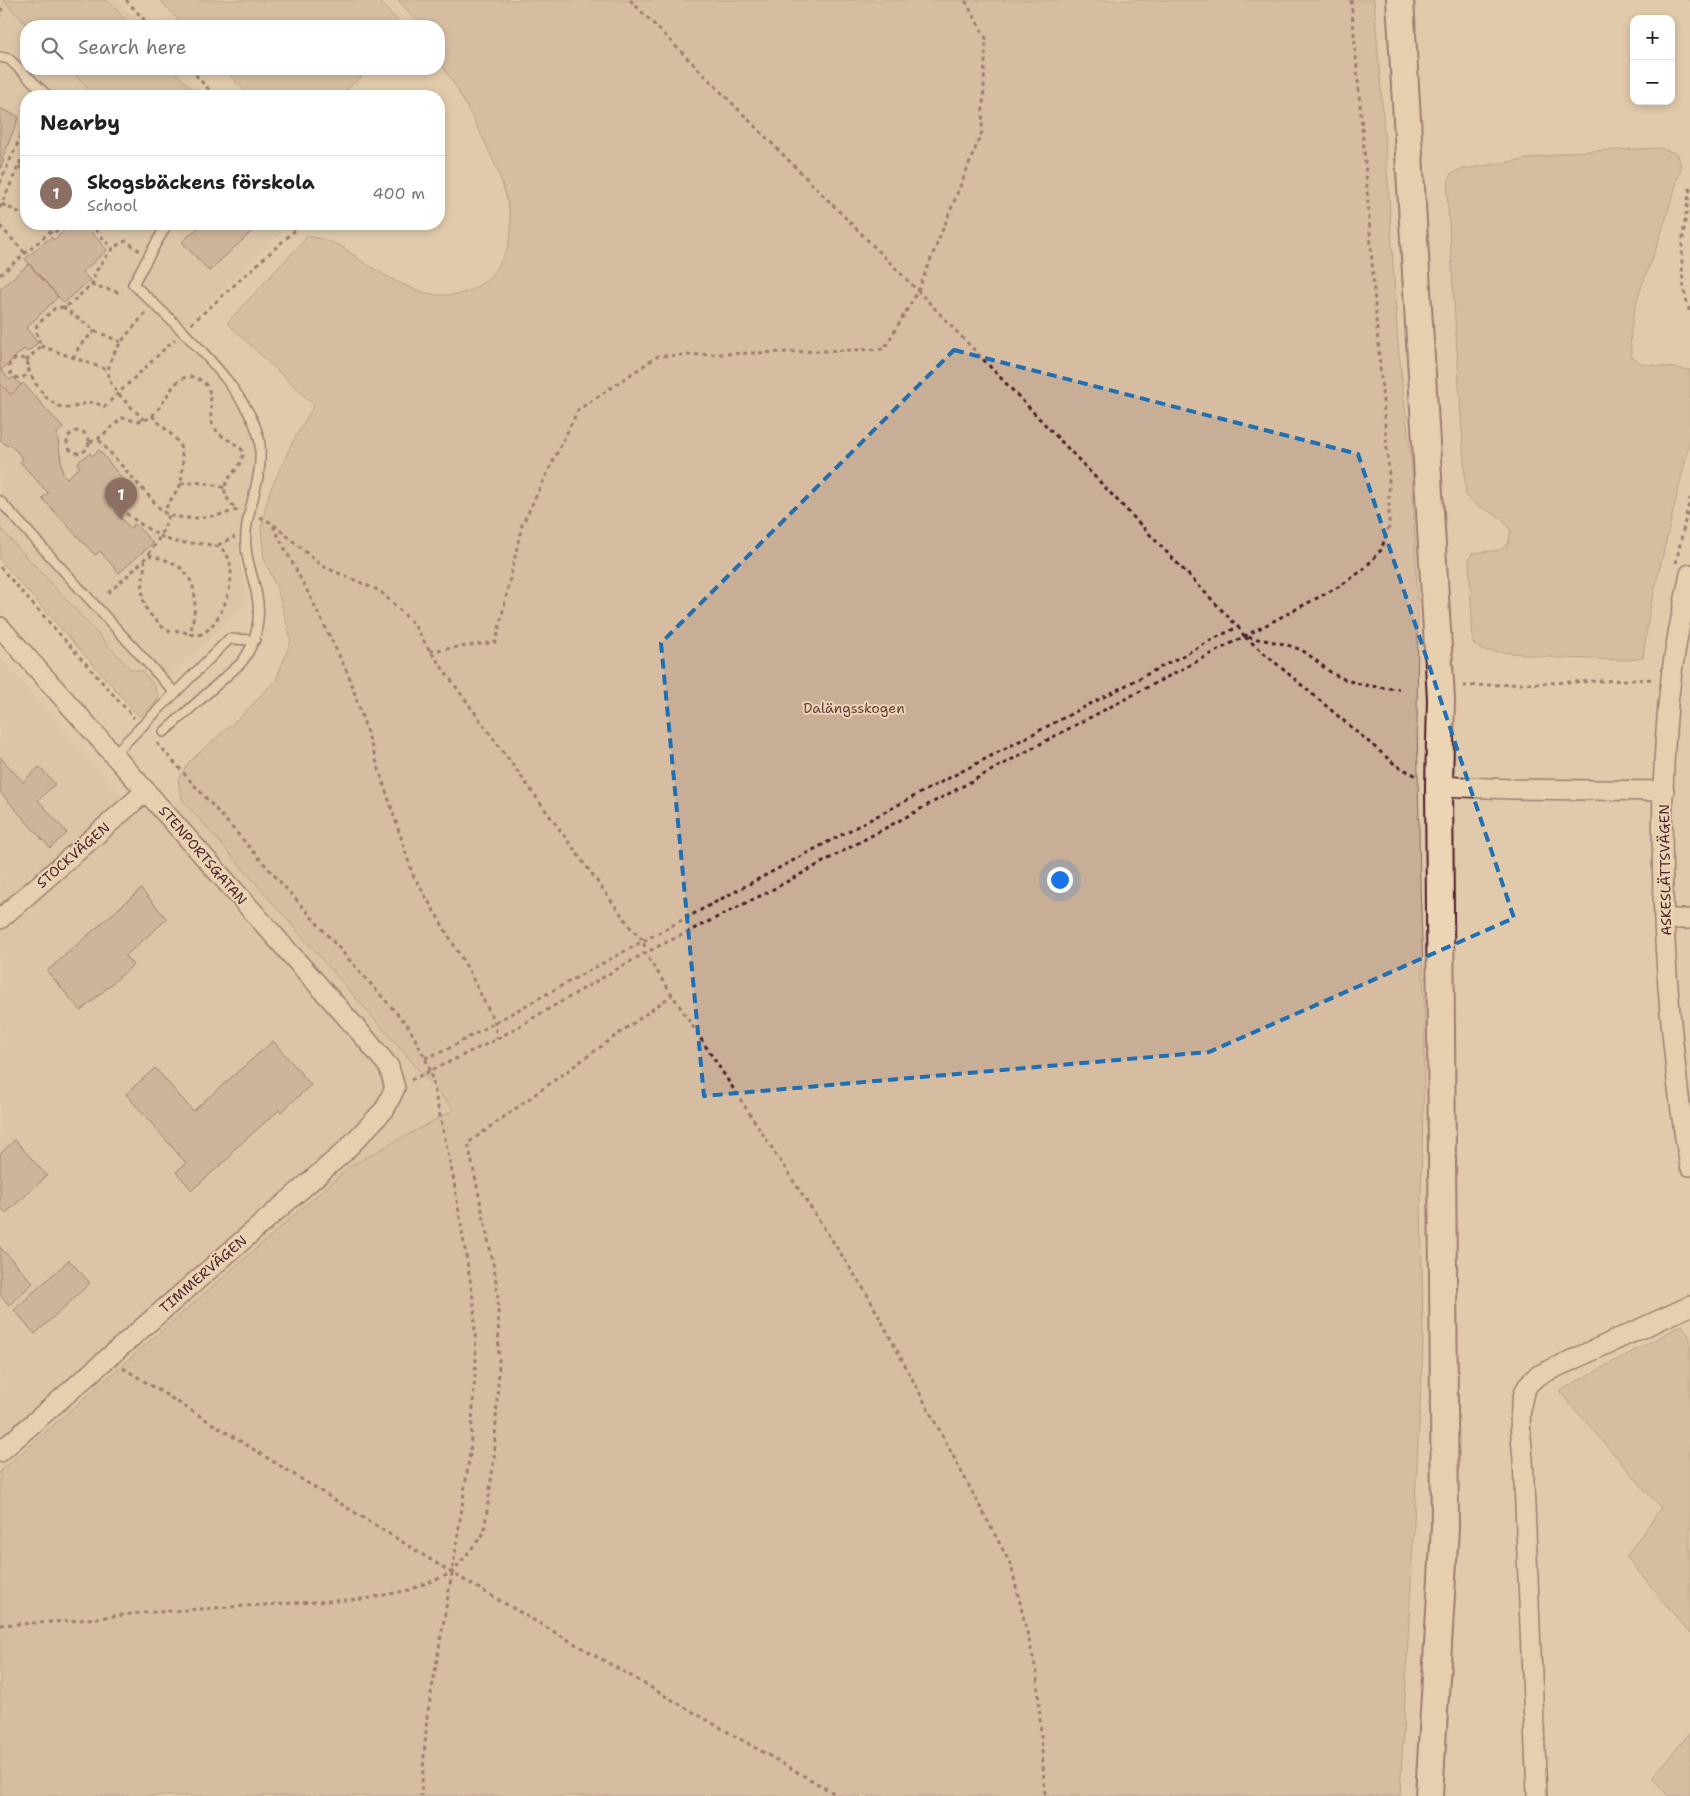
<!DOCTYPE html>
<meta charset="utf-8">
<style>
:root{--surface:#fff;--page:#f6f6f6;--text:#222;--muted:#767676;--line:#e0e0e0;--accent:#0b8043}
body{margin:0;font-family:"Shantell Sans",sans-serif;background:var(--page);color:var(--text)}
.controls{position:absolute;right:15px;top:15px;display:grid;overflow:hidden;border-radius:10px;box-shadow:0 2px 8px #0003}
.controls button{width:45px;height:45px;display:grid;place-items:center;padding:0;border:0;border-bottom:1px solid var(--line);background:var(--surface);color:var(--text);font:25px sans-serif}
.you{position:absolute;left:1059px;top:879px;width:18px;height:18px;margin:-12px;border:4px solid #fff;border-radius:50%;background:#1a73e8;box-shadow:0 0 0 8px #1a73e833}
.badge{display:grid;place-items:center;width:32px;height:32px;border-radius:50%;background:var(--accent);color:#fff;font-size:16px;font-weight:700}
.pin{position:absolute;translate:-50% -41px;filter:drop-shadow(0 1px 2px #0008)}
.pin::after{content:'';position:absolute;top:26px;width:18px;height:15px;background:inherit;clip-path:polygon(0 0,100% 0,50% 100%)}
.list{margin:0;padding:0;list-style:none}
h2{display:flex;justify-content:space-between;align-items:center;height:65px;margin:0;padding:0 20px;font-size:21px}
h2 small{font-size:16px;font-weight:400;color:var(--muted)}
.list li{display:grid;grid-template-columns:32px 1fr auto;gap:15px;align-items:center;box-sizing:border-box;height:75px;padding:0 20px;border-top:1px solid var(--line)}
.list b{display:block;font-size:19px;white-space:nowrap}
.list p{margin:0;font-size:16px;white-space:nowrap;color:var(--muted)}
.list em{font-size:16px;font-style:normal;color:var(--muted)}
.icon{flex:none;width:28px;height:28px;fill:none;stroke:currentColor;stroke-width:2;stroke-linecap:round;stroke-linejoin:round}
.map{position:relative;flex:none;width:1690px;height:1796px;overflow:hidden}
.search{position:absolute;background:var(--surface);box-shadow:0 2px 8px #0003;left:20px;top:20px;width:425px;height:55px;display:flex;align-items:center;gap:12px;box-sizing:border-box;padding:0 18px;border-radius:20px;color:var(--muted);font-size:19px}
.panel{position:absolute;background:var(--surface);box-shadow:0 2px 8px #0003;left:20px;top:90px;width:425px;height:140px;border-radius:20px}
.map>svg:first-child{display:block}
.built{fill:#d4bca1}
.green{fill:#c8ae96;stroke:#896660}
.building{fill:#b79a88;stroke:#4a1f2b}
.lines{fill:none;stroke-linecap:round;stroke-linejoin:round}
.service-casing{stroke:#4a1f2b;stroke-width:12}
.minor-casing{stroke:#4a1f2b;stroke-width:22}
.secondary-casing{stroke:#4a1f2b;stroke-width:30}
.path{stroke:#4a1f2b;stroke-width:3;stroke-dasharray:4 4;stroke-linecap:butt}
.service{stroke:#ebd5b4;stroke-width:9}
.minor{stroke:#ebd5b4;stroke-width:19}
.secondary{stroke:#ebd5b4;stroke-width:26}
.marked{fill:none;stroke:#1f6fb2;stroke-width:4;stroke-dasharray:10 6;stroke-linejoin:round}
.labels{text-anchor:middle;stroke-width:4;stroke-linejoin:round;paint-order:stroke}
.park-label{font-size:14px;fill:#633c40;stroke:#ebd5b4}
.street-label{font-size:14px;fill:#4a1f2b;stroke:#ebd5b4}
</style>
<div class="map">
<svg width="1690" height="1796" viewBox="0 0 1690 1796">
<rect width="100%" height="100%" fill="#e1caac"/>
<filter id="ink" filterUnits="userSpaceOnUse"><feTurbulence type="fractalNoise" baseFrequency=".02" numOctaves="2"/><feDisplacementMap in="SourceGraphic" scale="10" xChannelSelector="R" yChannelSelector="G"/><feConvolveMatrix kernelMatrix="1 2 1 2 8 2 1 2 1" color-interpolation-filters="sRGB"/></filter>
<g filter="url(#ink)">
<g class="built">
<polygon points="0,0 117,0 141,26 26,26 26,69 180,69 205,96 26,96 26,224 291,224 178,333 206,361 228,388 245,414 255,441 255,464 247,492 238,546 247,603 137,706 0,554"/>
<polygon points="0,657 135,812 182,799 455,1110 352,1165 0,1472"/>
</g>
<g class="green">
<polygon points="3,0 107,0 131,26 28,26"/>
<polygon points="160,0 378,0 403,26 184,26"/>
<path d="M 398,0 L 1374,0 L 1388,181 L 1398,344 L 1412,469 L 1418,618 L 1417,721 L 1420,883 L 1425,1028 L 1421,1192 L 1423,1346 L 1400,1796 L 0,1796 L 0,1472 L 352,1165 L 454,1110 L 182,799 L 178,779 L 189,762 L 244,713 L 276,680 L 291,641 L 278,591 L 264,559 L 261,528 L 269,493 L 291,445 L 314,405 L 227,323 L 308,236 C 321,239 333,242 344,248 C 352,253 358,259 366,264 C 384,275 406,288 427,293 C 450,298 472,295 489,277 C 501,264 512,244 511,226 C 509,182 478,128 457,89 C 453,82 440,63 439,57 C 437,47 439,36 439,26 L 418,26 L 409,12 Z"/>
<polygon points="70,69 172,69 198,96 92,96 87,88"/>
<polygon points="224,69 370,69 340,96 249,96"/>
<path d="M 1659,148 L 1678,154 L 1681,167 C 1674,193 1666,219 1657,245 C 1645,280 1625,318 1632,357 L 1643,364 L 1690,370 L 1690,439 L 1688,449 L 1649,613 L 1643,658 L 1628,660 L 1560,658 L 1481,650 L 1473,643 L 1469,558 L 1472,553 L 1500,550 L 1508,544 L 1511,531 L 1502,518 L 1475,504 L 1466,495 L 1447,191 L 1450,175 L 1458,170 L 1571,152 Z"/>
<polygon points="0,528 131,670 142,671 154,686 159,696 157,701 141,716 138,715 0,560"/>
<polygon points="1682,1325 1690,1337 1690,1634 1626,1556 1661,1508 1559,1391"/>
<polygon points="1690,1733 1690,1796 1668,1796 1652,1778"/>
</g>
<g class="building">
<polygon points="0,108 19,117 2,159 4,160 0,170"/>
<polygon points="72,224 84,224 107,250 82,272 90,280 64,303 25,259 51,237 54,240"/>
<polygon points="202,224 260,224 209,271 182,242"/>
<polygon points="29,264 58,297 26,328 38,343 27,352 24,349 1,370 10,380 13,377 21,385 11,395 0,384 0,289"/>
<polygon points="23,383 63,428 57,433 63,474 67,478 80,467 77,463 90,453 92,456 99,450 127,485 114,496 110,492 107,495 118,508 115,511 130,528 135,524 153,543 119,573 100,551 95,555 42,498 48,493 20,462 23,459 10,444 7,446 0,439 0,384 11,395"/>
<polygon points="0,757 23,782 39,767 55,784 38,800 67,833 50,848 0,792"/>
<polygon points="141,889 167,919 125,956 133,965 81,1011 47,971"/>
<polygon points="273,1041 311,1085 281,1112 279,1110 230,1153 232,1155 192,1190 176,1172 186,1163 126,1094 155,1068 193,1111"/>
<polygon points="15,1140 47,1176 6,1213 0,1207 0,1154"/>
<polygon points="0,1247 33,1283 9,1305 0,1295"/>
<polygon points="69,1260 90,1283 35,1334 14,1310"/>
</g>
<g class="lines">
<g class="service-casing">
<g id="service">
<polyline points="0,57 9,59 48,96"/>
<polyline points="0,501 175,693"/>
<path d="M 164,732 L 241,663 C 257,643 262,616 256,591 C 253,577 247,562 246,547 C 243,519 259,489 260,461 C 260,454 261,445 259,438 C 253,415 240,398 226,379 C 198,344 166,315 133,284 L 167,224"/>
<polyline points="114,754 229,639 255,640"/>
</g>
</g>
<g class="minor-casing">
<g id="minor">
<path d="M 1690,574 C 1681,617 1672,661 1668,705 C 1659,807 1661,910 1670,1012 C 1675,1064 1680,1115 1690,1166"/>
<polyline points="0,627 366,1039 389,1067 395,1088 385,1109 344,1152 0,1452"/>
<polyline points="1439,786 1512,789 1664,791"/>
<polyline points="0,919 146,791"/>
<polyline points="1665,919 1690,919"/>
<path d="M 1537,1796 L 1523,1458 C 1521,1437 1516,1403 1528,1385 C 1530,1382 1534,1379 1537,1376 L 1690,1306"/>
</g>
</g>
<g class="secondary-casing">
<polyline id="secondary" points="1400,0 1441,699 1439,786 1445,1527 1429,1796"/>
</g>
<g class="path">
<polyline points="126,0 150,26"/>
<polyline points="630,0 918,291 1238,627"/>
<polyline points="1690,0 1690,1"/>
<polyline points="0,8 2,10 0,16"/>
<polyline points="190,69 215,96"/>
<polyline points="19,166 26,173"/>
<polyline points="0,183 26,124"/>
<path d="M 1690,188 C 1683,233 1676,269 1690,313"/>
<polyline points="2,204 26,216"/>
<polyline points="0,208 26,149"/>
<polyline points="43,224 57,230"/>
<polyline points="90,224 113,249"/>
<polyline points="0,226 25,253"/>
<polyline points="0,275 50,232 53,234 65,224"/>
<polyline points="91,285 118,292 122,290"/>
<polyline points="63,307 95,331 121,342"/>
<polyline points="191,324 302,224"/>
<polyline points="41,346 108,370"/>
<polyline points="73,358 80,345 95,331"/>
<circle cx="19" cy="368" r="10"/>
<polyline points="26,361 41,346 36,331 37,325 55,308 63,307 70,304 91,285 95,279 94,274 108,254 120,243 126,241 140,251"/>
<path d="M 28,369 C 36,386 52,413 74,407 C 88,403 90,399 104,407 L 175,339"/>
<polyline points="152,416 175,438 180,446 183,460 181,484 163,512"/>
<path d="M 144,420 C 134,409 120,398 112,385 C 97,360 133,330 146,312"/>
<circle cx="78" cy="442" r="11"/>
<path d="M 90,442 L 98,439 L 122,418 C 129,419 138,423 145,420 C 163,414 169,380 187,377 C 191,376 194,377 198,379 C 220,388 204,417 216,430 C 223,439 236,442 243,451 C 243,477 206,480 237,510 C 216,517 184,523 163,512 L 98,439"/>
<path d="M 181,484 C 197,481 209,483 225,488"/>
<path d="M 120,509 C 135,520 158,538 176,542 C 188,544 215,542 223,550 C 242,568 224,619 205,632 C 197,638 189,633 180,631 C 175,630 170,632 165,629 C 162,627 159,623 157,621 C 153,617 147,612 145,606 C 140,594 144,574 145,561"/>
<polyline points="260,517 272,523 322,566 380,591 413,623 430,651 631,928 644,941 645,953 867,1294 1011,1565 1037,1674 1045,1796"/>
<polyline points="273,526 312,600 349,676 413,875 468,969 495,1023 497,1039"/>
<polyline points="218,545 235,537"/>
<path d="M 149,555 C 158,558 170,560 178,566 C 202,584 195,610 190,635"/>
<polyline points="1676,563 1690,498"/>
<polyline points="0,567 134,718"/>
<path d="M 108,593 C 138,566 155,555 169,515"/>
<polyline points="1245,637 1397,766 1419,777"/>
<polyline points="430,651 496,642 522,525 578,410 658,356 884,349 918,291 982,132 986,38 965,0"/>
<polyline points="1463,686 1655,679"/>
<polyline points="157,743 409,1027 425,1058 430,1070 453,1176 474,1304 476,1360 470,1453 452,1573 427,1717 421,1796"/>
<path d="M 425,1058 L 446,1050 C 688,914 935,785 1182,656 L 1211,640 L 1238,627 L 1245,637 C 1263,640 1283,642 1301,650 C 1311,655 1319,664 1329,671 C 1350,685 1374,687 1399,689"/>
<polyline points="411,1080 497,1039 645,953 766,893 1053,737 1340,586 1363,570 1381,550 1389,527 1389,474 1375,306 1366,173 1351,0"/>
<polyline points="123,1368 452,1573 839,1796"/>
<polyline points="0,1625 70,1621 141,1613 245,1606 365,1599 409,1590 452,1573 484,1533 494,1459 499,1365 498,1299 495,1273 468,1143 672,995"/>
</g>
<use href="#service" class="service"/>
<use href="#minor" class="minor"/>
<use href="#secondary" class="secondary"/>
</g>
</g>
<path d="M0 0H1690V1796H0ZM 954,350 L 1358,454 L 1514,918 L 1209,1052 L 704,1096 L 661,643 Z" fill="#e1caac" fill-opacity=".55" fill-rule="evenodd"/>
<path class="marked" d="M 954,350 L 1358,454 L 1514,918 L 1209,1052 L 704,1096 L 661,643 Z"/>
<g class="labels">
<g class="park-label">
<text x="854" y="713">Dalängsskogen</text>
</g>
<g class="street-label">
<text transform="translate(73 855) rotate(-41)" y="5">STOCKVÄGEN</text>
<text transform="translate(203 855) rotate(49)" y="5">STENPORTSGATAN</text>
<text transform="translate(1665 870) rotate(-91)" y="5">ASKESLÄTTSVÄGEN</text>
<text transform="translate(203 1274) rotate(-41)" y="5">TIMMERVÄGEN</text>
</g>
</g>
</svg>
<div class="controls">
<button>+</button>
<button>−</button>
</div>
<div class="you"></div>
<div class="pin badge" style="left:121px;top:519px;background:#8d6e63">1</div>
<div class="search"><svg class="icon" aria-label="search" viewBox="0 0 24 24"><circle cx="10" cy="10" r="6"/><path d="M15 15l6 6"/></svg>Search here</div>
<section class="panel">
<h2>Nearby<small></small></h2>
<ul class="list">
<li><span class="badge" style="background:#8d6e63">1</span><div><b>Skogsbäckens förskola</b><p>School</p></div><em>400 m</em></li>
</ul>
</section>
</div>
